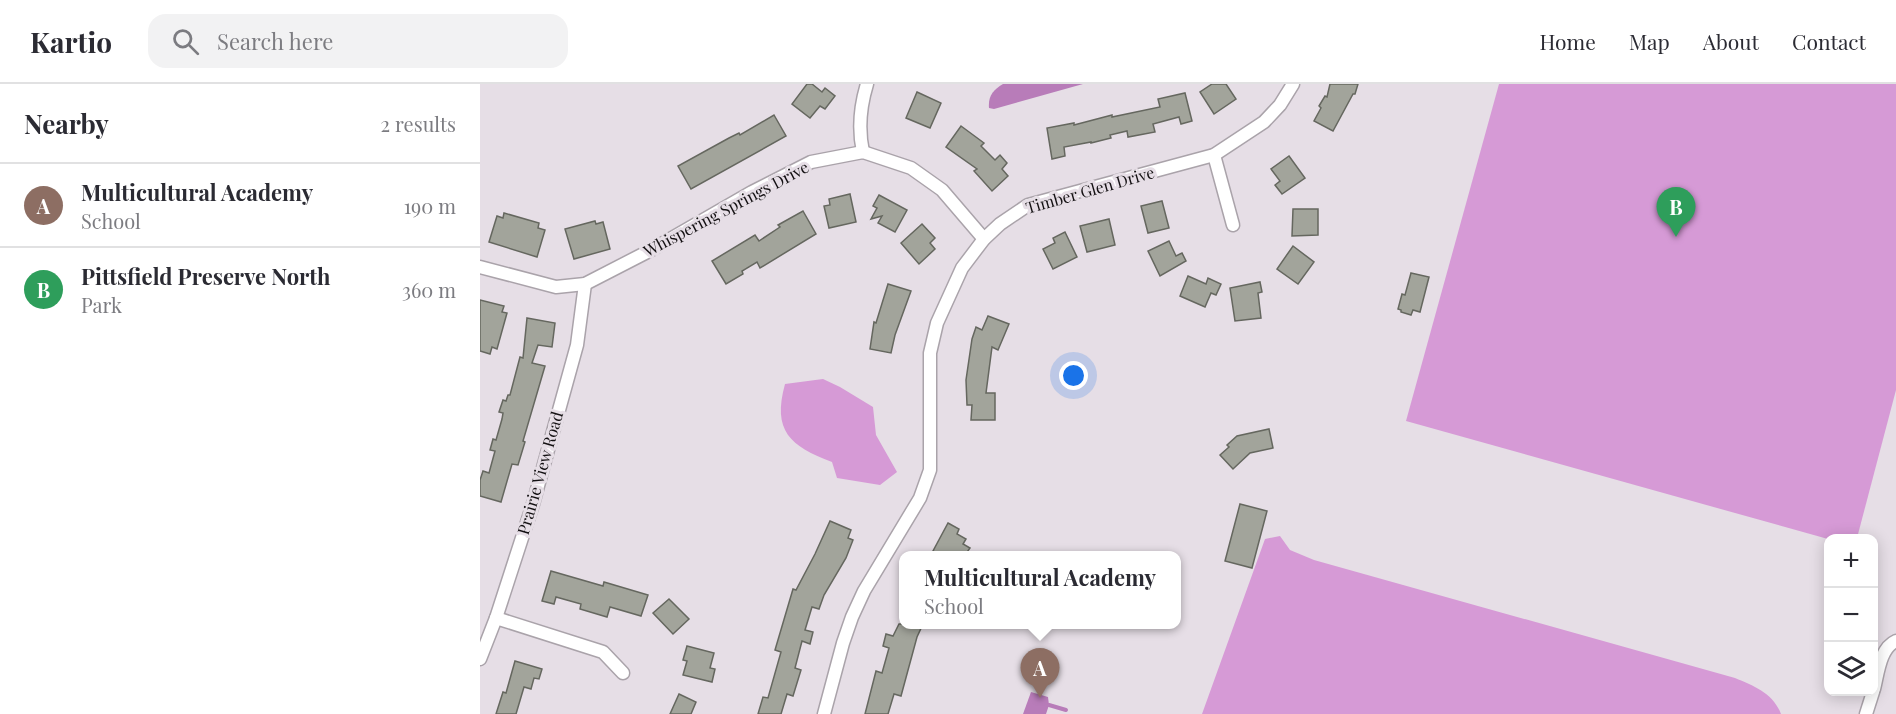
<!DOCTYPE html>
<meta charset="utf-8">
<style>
:root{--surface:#fff;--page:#f2f2f3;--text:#2b2b33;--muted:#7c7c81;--line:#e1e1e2;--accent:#0f766e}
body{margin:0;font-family:"Playfair Display",serif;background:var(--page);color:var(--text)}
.controls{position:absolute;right:18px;bottom:18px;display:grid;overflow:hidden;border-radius:12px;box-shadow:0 3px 15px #0003}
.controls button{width:54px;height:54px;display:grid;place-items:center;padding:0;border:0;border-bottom:2px solid var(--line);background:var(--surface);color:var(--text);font:30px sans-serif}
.you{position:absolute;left:594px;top:292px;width:21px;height:21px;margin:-15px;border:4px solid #fff;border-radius:50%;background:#1a73e8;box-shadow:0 0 0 9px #1a73e833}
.badge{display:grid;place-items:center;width:39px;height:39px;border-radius:50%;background:var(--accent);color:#fff;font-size:20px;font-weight:700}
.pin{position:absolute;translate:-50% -50px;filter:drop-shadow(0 2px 3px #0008)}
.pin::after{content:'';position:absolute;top:32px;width:21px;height:18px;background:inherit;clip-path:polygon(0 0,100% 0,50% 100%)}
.popup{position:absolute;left:419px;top:467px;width:282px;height:78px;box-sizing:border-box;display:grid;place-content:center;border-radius:12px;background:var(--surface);filter:drop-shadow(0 2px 4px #0005);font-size:20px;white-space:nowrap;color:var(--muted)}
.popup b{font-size:22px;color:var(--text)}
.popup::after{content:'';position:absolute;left:50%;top:100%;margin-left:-12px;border:12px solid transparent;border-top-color:var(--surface)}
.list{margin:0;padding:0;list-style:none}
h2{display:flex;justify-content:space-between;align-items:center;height:78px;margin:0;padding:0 24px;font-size:26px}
h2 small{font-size:20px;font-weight:400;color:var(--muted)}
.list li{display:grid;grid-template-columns:39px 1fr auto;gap:18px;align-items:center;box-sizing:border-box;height:84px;padding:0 24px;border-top:2px solid var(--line)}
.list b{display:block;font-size:22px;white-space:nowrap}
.list p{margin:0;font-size:20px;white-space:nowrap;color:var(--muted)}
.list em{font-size:20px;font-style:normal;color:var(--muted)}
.icon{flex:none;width:33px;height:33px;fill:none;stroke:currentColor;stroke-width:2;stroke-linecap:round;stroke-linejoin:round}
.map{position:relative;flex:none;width:1416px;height:630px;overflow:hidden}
header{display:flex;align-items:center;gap:36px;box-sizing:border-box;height:84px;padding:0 30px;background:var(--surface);border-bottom:2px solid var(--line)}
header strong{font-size:28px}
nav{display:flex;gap:33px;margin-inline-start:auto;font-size:21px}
.search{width:420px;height:54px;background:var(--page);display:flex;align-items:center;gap:15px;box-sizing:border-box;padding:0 21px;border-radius:18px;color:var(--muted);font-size:22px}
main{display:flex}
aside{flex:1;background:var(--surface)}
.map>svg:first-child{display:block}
.green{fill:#d69ad6}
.water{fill:#b87cb9}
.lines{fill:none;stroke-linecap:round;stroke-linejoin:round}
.stream{stroke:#b87cb9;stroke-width:4}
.building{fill:#a2a49b;stroke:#65675f;stroke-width:1.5}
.street-casing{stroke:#aaa3aa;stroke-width:15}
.street{stroke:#fff;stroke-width:12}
.labels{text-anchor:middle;stroke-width:6;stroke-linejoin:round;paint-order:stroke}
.street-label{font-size:16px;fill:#131012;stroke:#e6dee6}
</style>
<header>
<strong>Kartio</strong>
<div class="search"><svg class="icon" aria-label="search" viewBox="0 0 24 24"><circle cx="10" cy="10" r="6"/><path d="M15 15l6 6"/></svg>Search here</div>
<nav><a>Home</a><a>Map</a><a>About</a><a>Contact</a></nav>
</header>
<main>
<aside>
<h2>Nearby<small>2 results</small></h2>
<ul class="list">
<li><span class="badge" style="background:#8d6e63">A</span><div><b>Multicultural Academy</b><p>School</p></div><em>190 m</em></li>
<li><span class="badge" style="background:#2e9e5b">B</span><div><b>Pittsfield Preserve North</b><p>Park</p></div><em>360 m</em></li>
</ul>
</aside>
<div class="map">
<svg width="1416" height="630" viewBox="0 0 1416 630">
<rect width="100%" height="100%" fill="#e6dee6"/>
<g class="green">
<polygon points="1019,0 1416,0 1416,306 1377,454 1348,455 926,337"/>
<path d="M 343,295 L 360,303 L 393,323 L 396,351 L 417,388 L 400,401 L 357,394 L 352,378 C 310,362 292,347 305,300 Z"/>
<path d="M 800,452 L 810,466 L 834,476 L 1255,594 C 1274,602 1293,609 1301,630 L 722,630 L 785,455 Z"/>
</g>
<g class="water">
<path d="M 523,0 L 603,0 L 514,25 L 509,24 C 508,12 513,6 523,0 Z"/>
<polygon points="551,608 568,613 569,621 566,630 543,630"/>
</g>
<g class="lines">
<polyline class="stream" points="569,621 586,626"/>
</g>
<g class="building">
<polygon points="327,0 332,0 342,8 345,4 355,12 345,25 340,22 330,34 312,20"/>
<polygon points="732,0 746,0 756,15 734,30 720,8"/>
<polygon points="850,0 878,0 875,10 873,10 853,47 834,37 841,24 839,22 845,12 847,13"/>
<polygon points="437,8 461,19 450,44 426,34"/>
<polygon points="705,9 712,37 701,40 699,33 673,40 675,48 648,53 647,47 630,51 631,54 611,59 611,58 584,63 585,72 572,75 567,44 594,39 594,41 632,31 632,33 680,23 678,15"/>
<polygon points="294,31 306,52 211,105 198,82 249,54 259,49 260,51"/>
<polygon points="481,42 504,59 501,62 515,76 520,71 527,79 522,85 528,92 512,107 494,87 497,85 466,63"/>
<polygon points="809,72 825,94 802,110 795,101 800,97 791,85"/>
<polygon points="370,110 376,138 349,144 344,122 350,121 349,115"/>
<polygon points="399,111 427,126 415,148 398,139 402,132 391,135 397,124 393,122"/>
<polygon points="682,117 689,144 668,149 661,122"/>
<polygon points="813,125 838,125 838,151 812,152"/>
<polygon points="323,127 336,150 280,184 277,178 262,187 263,190 246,200 232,177 275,151 279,157 300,143 298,141"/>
<polygon points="24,129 59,139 58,144 65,146 57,173 9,158 17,132 23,134"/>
<polygon points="629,135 635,161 607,168 600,142"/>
<polygon points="115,137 116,140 123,138 130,165 94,175 85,145"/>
<polygon points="442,140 455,154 450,159 455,165 439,180 421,159"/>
<polygon points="585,148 597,173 573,185 563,165 575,159 573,154"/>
<polygon points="689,157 696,172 702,169 706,177 680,192 668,167"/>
<polygon points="813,162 834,178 818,200 797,185"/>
<polygon points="931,189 949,193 940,228 933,226 931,231 921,228 921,226 918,225 922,210 925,211"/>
<polygon points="708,192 726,200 728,194 741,200 736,211 731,209 725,223 700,212"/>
<polygon points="780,198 782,208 778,209 781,234 755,237 750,204"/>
<polygon points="408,200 431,207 415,251 411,269 390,265 394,238 396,239"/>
<polygon points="0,216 24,222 22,228 27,229 17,265 12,263 10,270 0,267"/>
<polygon points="508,232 529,240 518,266 512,263 506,309 515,309 515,336 491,336 492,321 487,321 486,296 492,255 496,243 502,246"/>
<polygon points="47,234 75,239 72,263 58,261 52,279 65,282 43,357 45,358 38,381 32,380 21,418 0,412 0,396 3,387 9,389 15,367 10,366 13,355 16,356 22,335 23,329 19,328 23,316 26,317 28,311 30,311 40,273 43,274"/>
<polygon points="789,345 793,364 770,369 753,385 740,371 749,363 747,361 757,352"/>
<polygon points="760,420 787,427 772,484 745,477"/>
<polygon points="350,437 371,446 368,454 373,456 366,474 344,511 339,525 332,523 325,546 333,548 330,560 322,557 315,584 321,586 313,612 307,610 301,630 278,630 283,613 288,614 301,568 295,566 313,505 316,506 335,470"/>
<polygon points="468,439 479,445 477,450 486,455 483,460 490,464 485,471 460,471 453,467"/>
<polygon points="71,487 123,502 124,498 168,511 161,532 130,523 127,533 100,525 101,520 76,513 74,520 62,517"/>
<polygon points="189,515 209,535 193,550 173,529"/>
<polygon points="419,540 443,540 437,553 421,612 414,610 408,630 385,630 396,587 402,589 409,564 403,562 406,550 413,552"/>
<polygon points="207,562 234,569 230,584 235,585 232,598 203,591 207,577 203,576"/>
<polygon points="35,577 62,585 59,595 54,594 51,605 44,603 36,630 16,630 23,608 26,609"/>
<polygon points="199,610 216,618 211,630 190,630"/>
</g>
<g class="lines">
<g class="street-casing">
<g id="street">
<path d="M 383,68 C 378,45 380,23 387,0"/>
<polyline points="734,71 753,141"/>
<polyline points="0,183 76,203 105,200 173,165 272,108 331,78 383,68 431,84 462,106 504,155"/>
<polyline points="16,534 123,568 143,589"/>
<polyline points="0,575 16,534 53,420 97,261 105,200"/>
<path d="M 1394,605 C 1398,589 1400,564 1416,557"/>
<polyline points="344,630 363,559 372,533 384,507 440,414 450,386 450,269 457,239 482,184 504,155 520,140 548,121 734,71 784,38 800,21 813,0"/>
<polyline points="1386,630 1393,608"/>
</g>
</g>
<use href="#street" class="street"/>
</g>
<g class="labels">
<g class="street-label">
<text transform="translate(610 106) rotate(-16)" y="6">Timber Glen Drive</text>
<text transform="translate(246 125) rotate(-28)" y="6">Whispering Springs Drive</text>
<text transform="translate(60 389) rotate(-74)" y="6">Prairie View Road</text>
</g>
</g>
</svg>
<div class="controls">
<button>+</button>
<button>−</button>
<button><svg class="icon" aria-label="layers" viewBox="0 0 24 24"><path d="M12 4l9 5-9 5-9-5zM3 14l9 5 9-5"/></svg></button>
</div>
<div class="you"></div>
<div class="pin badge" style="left:560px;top:614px;background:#8d6e63">A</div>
<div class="popup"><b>Multicultural Academy</b>School</div>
<div class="pin badge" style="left:1196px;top:153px;background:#2e9e5b">B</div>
</div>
</main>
